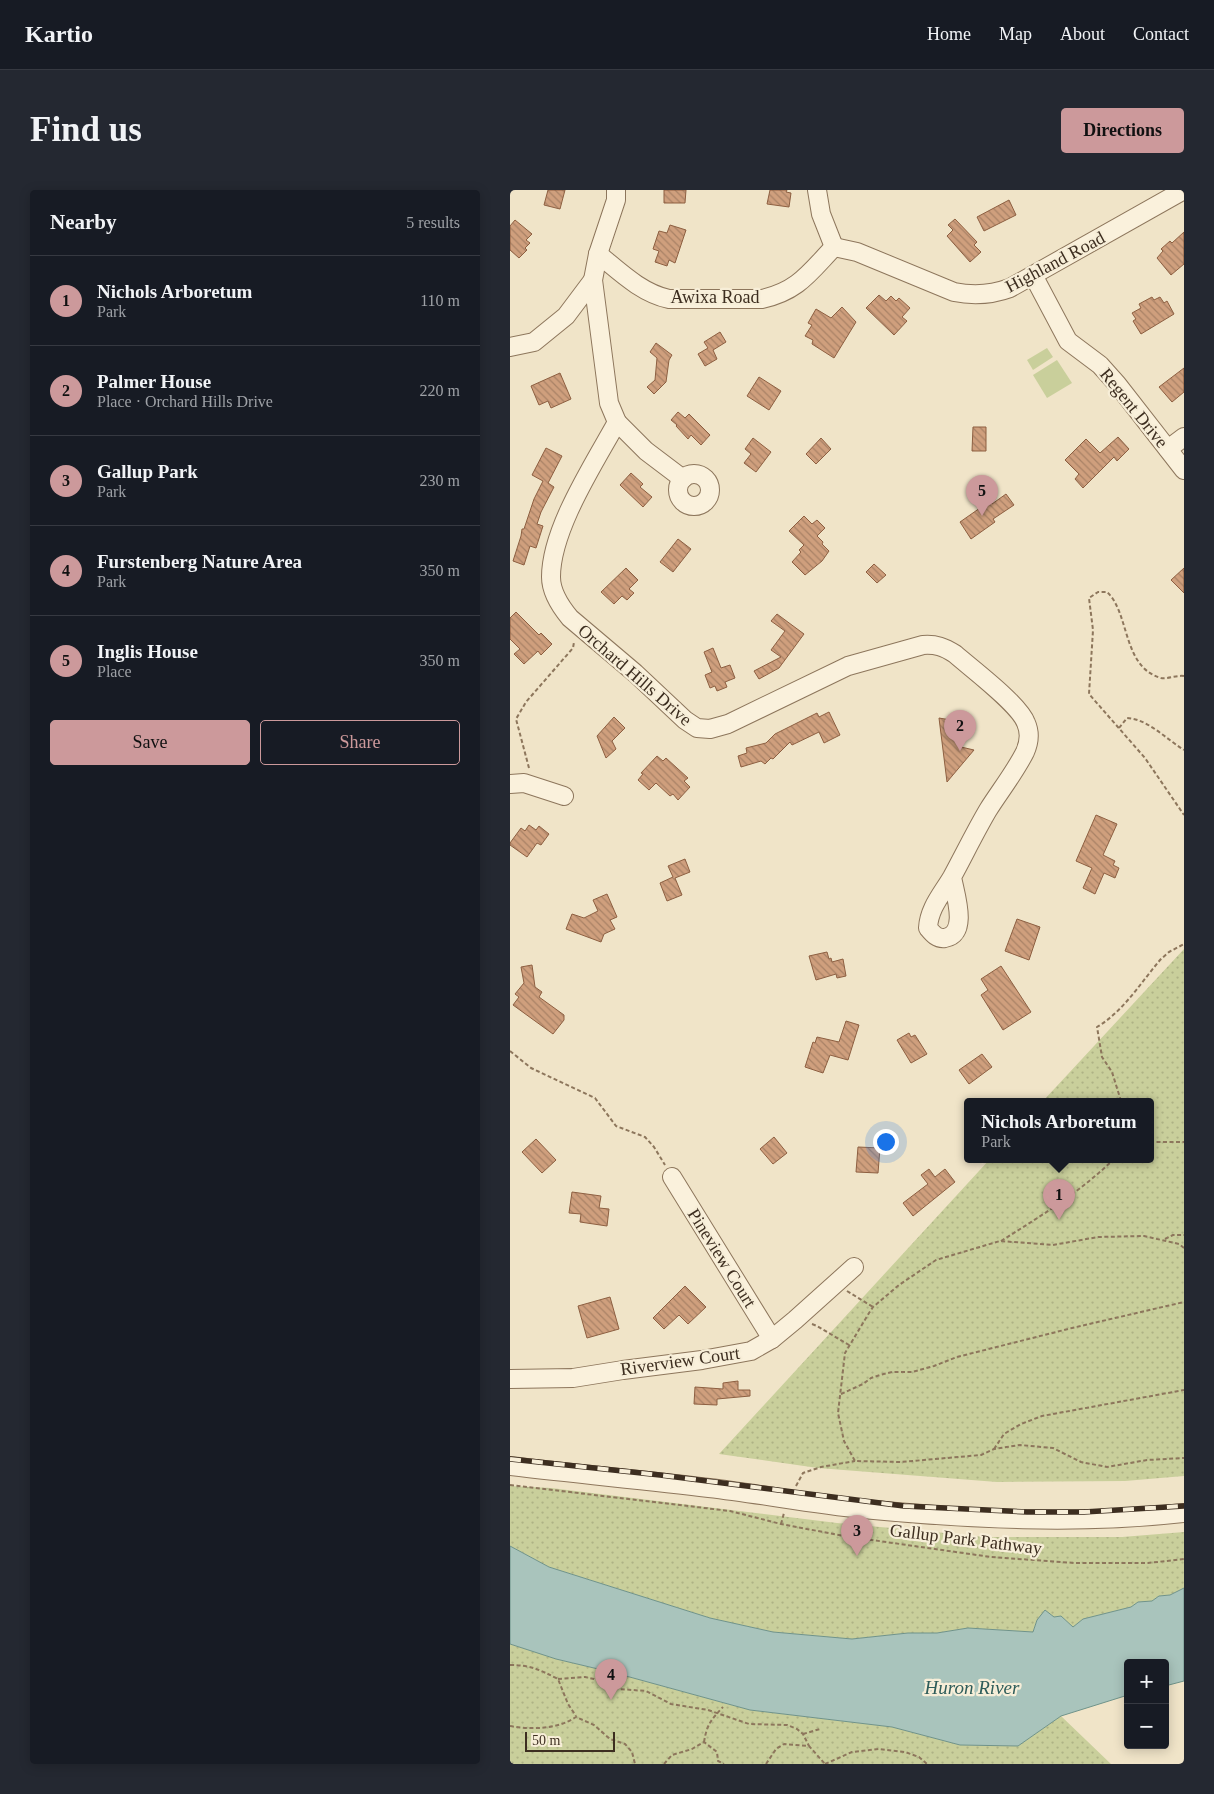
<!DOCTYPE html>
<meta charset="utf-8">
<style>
:root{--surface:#171b24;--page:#242831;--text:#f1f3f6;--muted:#9ea1a6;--line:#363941;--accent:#cc999b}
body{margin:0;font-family:"Times New Roman",serif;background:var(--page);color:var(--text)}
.controls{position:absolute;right:15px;bottom:15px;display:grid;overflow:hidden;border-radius:5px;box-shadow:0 2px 12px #0003}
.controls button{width:45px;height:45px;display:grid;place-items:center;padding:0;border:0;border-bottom:1px solid var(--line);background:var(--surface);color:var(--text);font:25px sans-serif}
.scale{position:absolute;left:15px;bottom:12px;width:90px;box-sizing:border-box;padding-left:5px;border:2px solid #3d2e20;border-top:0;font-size:14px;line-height:18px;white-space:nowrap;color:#3d2e20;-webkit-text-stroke:4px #f7eed8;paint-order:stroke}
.you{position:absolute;left:375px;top:951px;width:18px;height:18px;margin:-12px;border:4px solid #fff;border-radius:50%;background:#1a73e8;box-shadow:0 0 0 8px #1a73e833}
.badge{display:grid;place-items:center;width:32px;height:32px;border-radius:50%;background:var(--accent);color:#111;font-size:16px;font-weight:700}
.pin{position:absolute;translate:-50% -41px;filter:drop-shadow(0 1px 2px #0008)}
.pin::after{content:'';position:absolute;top:26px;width:18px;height:15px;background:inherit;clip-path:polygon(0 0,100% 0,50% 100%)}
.popup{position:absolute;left:454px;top:908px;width:190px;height:65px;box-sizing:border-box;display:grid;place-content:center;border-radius:5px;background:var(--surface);filter:drop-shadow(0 1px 4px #0005);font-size:16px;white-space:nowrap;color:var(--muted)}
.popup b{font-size:19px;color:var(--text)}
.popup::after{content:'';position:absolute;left:50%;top:100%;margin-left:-10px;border:10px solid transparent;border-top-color:var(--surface)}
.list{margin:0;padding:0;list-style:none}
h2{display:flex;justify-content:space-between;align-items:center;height:65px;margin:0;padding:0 20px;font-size:21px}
h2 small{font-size:16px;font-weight:400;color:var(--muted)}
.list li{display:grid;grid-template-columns:32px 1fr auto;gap:15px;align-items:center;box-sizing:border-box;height:90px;padding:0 20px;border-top:1px solid var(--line)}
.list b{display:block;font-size:19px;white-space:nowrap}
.list p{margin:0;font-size:16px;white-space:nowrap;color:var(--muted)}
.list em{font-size:16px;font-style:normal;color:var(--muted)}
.actions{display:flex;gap:10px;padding:15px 20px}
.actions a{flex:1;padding:11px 0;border:1px solid var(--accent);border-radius:5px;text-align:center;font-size:18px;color:var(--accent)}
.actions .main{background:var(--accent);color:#111}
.map{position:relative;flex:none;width:674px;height:1574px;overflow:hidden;border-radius:5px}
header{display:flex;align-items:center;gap:30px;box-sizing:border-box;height:70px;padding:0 25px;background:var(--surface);border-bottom:1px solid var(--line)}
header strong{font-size:24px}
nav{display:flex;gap:28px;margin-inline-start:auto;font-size:18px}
.intro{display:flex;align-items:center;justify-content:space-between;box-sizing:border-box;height:120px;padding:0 30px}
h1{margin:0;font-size:35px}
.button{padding:12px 22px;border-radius:5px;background:var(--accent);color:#111;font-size:18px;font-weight:700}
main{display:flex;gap:30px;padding:0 30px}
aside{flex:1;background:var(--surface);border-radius:5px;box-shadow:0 2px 12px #0003}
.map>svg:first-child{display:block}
.park{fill:url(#park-dots)}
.garden{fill:#c9cf9b}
.water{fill:#a9c4bc;stroke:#6f938a}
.building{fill:url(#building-back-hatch);stroke:#8d5f41}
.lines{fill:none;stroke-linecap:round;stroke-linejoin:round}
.minor-casing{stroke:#8d765c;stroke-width:20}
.path{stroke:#8d765c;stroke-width:2;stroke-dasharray:4 2.5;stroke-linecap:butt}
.minor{stroke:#faf1dc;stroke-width:18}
.rail-casing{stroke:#3d2e20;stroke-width:5.5}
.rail{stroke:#f7eed8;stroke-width:4;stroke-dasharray:11;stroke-linecap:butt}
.labels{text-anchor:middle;stroke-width:4.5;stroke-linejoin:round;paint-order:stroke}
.street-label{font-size:18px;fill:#3d2e20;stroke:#f7eed8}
.water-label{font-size:19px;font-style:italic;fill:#2f5d5a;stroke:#f7eed8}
</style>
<header>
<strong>Kartio</strong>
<nav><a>Home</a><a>Map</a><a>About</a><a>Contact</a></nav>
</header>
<div class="intro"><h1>Find us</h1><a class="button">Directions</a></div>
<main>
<aside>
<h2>Nearby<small>5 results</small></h2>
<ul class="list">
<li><span class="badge">1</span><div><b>Nichols Arboretum</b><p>Park</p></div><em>110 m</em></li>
<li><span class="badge">2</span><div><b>Palmer House</b><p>Place · Orchard Hills Drive</p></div><em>220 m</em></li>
<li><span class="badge">3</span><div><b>Gallup Park</b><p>Park</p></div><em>230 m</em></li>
<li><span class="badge">4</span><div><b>Furstenberg Nature Area</b><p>Park</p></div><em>350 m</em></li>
<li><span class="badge">5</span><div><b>Inglis House</b><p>Place</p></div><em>350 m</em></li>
</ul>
<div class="actions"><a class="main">Save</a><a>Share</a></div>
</aside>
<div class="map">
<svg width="674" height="1574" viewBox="0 0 674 1574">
<defs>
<pattern id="park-dots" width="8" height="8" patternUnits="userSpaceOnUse" patternTransform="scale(1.25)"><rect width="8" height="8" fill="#c9cf9b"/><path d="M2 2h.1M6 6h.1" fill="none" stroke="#aeb285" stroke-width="1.8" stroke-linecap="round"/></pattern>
<pattern id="building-back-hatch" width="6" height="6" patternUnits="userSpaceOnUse" patternTransform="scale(1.25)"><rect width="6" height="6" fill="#cf9f7d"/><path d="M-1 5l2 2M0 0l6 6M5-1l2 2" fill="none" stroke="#a98266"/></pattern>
</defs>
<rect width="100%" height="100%" fill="#f0e4c8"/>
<g class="park">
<polygon points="674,759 674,1286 615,1291 487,1292 308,1278 209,1264 480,969 640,969 640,911 533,911"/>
<polygon points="0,1296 41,1298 327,1333 478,1347 612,1347 674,1342 674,1398 660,1405 649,1406 642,1411 628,1412 621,1417 573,1429 563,1437 551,1426 527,1430 523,1442 458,1438 427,1443 398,1443 342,1449 263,1442 200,1428 39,1377 0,1356"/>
<polygon points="0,1454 46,1469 105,1483 240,1520 382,1537 450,1555 508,1556 551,1526 601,1574 0,1574"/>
</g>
<g class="garden">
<polygon points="537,158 543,167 523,180 517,170"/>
<polygon points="547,170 562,193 537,208 523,185"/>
</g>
<polygon class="water" points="0,1356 39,1377 200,1428 263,1442 342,1449 398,1443 427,1443 458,1438 523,1442 527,1430 535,1420 544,1427 551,1426 563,1437 573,1429 621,1417 628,1412 642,1411 649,1406 660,1405 674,1398 674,1491 655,1496 655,1473 618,1473 618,1505 551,1526 508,1556 450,1555 382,1537 240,1520 105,1483 46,1469 0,1454"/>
<g class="building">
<polygon points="38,0 55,0 50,19 34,15"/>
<polygon points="154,0 176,0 175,13 154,13"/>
<polygon points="260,0 277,0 276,2 281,3 279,17 257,14"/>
<polygon points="499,10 506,25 474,41 467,27"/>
<polygon points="445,29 467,52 464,55 471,62 460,72 437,46 443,40 438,35"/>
<polygon points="5,30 22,44 16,50 20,53 15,58 17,60 9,68 0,60 0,36"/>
<polygon points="160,35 176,40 165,73 159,70 157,76 145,72 149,61 143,59 149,41 157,43"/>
<polygon points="674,42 674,74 661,85 647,68 653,61 651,59 660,51 662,53"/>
<polygon points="369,105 376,111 381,106 386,111 389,108 400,118 392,127 397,131 384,145 356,118"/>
<polygon points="642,107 644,110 650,107 654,113 657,111 664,124 631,144 623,131 626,129 622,123 631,118 629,114"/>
<polygon points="332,117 346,132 324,168 302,154 303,150 295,146 302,135 298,133 306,119 321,128"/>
<polygon points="210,142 216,152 203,160 207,169 195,176 188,164 198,158 194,152"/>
<polygon points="146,153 162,165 159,170 156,192 144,204 137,197 145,190 147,168 140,162"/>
<polygon points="674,178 674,202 662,212 649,197"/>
<polygon points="50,183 61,209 41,218 38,211 29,215 21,196"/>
<polygon points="249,187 271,201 259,220 237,206"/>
<polygon points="168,222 175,228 179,224 200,245 191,255 181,245 178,249 166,236 167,235 161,230"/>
<polygon points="463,237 476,237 476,261 462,261"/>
<polygon points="608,247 619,259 607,271 604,267 573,298 565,289 569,284 555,270 576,249 590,263"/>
<polygon points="243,248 261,262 246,282 234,273 241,264 235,259"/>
<polygon points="311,248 321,259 306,274 296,264"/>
<polygon points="36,258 52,266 38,293 44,297 31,322 27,334 33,336 26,358 20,356 14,375 3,371 11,346 12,339 14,339 24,309 33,291 22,285"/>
<polygon points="121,283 133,294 130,297 142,307 133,317 110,295"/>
<polygon points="496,304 504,315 483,329 485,332 461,349 450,332 480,311 482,314"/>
<polygon points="294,326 302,334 307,330 315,338 307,346 313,352 312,354 319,361 312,371 295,385 282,372 291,362 289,360 294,355 279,341"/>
<polygon points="168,349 181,359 163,382 150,372"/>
<polygon points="364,374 376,385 367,393 356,382"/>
<polygon points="116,378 128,390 119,399 124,403 117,410 112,406 104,414 91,402"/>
<polygon points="674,378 674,403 661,390"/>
<polygon points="6,422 29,445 31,443 42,454 31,465 28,461 14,474 4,464 10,459 0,449 0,428"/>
<polygon points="267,424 294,444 269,478 249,489 244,481 271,467 261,460 275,441 261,431"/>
<polygon points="203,458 211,478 220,475 225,488 215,492 217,497 207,501 205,496 200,498 195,485 202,482 194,462"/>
<polygon points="319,522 330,545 314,553 309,542 282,555 280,552 263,569 261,568 255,574 251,571 231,577 228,566 237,563 236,558 256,553 265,544 307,523 309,527"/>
<polygon points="104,527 115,538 102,551 106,559 96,568 87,546"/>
<polygon points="429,528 452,532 444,539 451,557 464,560 437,592"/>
<polygon points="147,566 153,571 156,568 178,588 174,591 180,597 168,610 163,604 160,606 146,593 139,600 128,590 133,584 131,583"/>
<polygon points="586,625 607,634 593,665 605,671 603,675 609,678 605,688 594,683 585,704 573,698 582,678 566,671"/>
<polygon points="19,635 26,640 29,636 39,644 31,655 27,653 17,667 0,655 0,653 11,638 15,641"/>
<polygon points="175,669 180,682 165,688 172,705 157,711 150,693 163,687 158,676"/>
<polygon points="97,704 107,727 100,730 105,739 94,744 91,752 56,739 62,724 74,728 88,721 83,710"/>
<polygon points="507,729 530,737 519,770 495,761"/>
<polygon points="317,762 319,769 321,768 322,772 333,769 336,786 327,788 326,784 306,790 299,766"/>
<polygon points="22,775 25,797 32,802 29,807 54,825 54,830 43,844 3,815 9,807 5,804 14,793 11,777"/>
<polygon points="491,776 521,822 493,840 471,805 478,800 471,789"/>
<polygon points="336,831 349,835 338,870 320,865 313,883 295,877 303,852 305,853 307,847 329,852"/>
<polygon points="399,843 401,847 405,845 417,864 401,873 387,850"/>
<polygon points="472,864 482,877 459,894 449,880"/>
<polygon points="264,947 277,963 263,974 250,959"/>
<polygon points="26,949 46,970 32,983 12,962"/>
<polygon points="348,957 370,958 368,983 346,982"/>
<polygon points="419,979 425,987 435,979 445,992 403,1026 393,1013 418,994 411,985"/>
<polygon points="62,1002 91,1006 89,1018 99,1019 97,1036 70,1032 71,1024 59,1023"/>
<polygon points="175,1096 196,1117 178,1134 169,1125 154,1139 143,1128"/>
<polygon points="100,1107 109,1139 77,1148 68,1116"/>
<polygon points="228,1191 228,1200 240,1200 240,1206 207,1209 207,1215 184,1214 185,1197 213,1199 213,1193"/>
</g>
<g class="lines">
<g class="minor-casing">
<g id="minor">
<path d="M 106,0 L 106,10 L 88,64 L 83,90 L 99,213 L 107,232 C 84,274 41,339 41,387 C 41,402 50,416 60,428 L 125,483 L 175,530 L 187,538 L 200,539 L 218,534 L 338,476 L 413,455 C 426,454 434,457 445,464 C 462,479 509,514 516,533 C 520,542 519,553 515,562 C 505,582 490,601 478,620 C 465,642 454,665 442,687 C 432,704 419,718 418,738 C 423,744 427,749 435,748 C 459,744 445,704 442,687"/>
<polyline points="307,0 311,24 324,57"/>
<path d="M 324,57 L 347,62 L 444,102 C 464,106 481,105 500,98 L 674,0"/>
<path d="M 88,64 C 109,81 131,103 159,109 L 252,109 C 288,101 299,83 324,57"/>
<polyline points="523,85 558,151 590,175 607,194 674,280"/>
<polyline points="0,157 24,152 56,126 83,90"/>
<polyline points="107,232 136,261 173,289"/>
<polyline points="658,259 674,247"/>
<circle cx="184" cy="300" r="16"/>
<polyline points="0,594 14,593 54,606"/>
<polyline points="162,987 262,1149"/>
<polyline points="0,1189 63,1188 113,1180 192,1170 241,1161 262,1149 285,1130 344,1077"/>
<path d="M 0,1276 C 66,1284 133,1290 199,1298 C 251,1304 302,1314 353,1319 C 459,1329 568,1335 674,1323"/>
</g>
</g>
<g class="path">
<path d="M 674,486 C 667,485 658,489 651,488 C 612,477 620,423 597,402 L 588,402 L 579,408 L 583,440 L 579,504 L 635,568 L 674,625"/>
<path d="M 609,538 L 617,528 C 638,529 656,549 674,560"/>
<polyline points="19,578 6,529 16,512 63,458 64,452"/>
<polyline points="0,861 21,878 85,908 106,936 135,947 144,957 155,975"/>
<path d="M 611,911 L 602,882 L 592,867 L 587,837 C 614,821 631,792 651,769 L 659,762 L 674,754"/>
<polyline points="640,952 674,952"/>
<polyline points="655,1049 663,1045 674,1045"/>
<path d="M 491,1051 C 531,1026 570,1002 604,969"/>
<polyline points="674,1058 669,1054 634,1046 588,1047 543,1055 490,1051 426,1070 389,1095 363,1117 359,1123 335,1163 328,1223 334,1251 345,1271 391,1272 471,1265 484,1259 510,1255 543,1258 571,1272 597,1277 637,1270 674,1268"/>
<polyline points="337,1101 363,1117"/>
<polyline points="302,1134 307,1136 339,1155"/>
<polyline points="331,1204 353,1194 361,1188 370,1185 382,1182 402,1182 424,1176 447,1167 562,1138 674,1112"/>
<polyline points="484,1259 494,1244 511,1234 532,1226 674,1200"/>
<polyline points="0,1295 220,1321 271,1334 334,1346 481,1367 565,1373 638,1373 674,1369"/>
<polyline points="286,1296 293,1283 311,1277 345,1271"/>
<polyline points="271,1334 274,1323"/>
<path d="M 0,1475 C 21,1475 30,1480 48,1489 L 58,1514 L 66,1526"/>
<polyline points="48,1489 75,1487 84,1489 109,1499 136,1501 161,1514 198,1520 239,1534 277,1535 287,1539 293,1544 299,1556"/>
<path d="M 0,1536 C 22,1540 48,1539 66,1527 L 84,1535 L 100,1549 L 115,1554 L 122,1562 L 125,1574"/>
<polyline points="293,1544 310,1539"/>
<path d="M 194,1552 C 197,1534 201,1530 213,1517"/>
<polyline points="154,1574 162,1565 182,1559 194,1552 207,1562 208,1571 214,1574"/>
<polyline points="256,1574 266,1559 274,1554 299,1556 315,1574"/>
<polyline points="315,1574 342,1562 369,1559 395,1562 409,1567 417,1574"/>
</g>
<use href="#minor" class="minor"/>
<g class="rail-casing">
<polyline id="rail" points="0,1269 150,1285 394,1316 517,1322 574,1322 674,1316"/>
</g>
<use href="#rail" class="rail"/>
</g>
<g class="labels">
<g class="street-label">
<text transform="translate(545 72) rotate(-28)" y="6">Highland Road</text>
<text x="205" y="113">Awixa Road</text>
<text transform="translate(624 218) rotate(51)" y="6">Regent Drive</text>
<text transform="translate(125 485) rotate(41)" y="6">Orchard Hills Drive</text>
<text transform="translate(212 1068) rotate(58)" y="6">Pineview Court</text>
<text transform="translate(170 1171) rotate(-8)" y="6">Riverview Court</text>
<text transform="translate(456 1349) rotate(7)" y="6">Gallup Park Pathway</text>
</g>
<g class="water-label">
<text x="462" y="1504">Huron River</text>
</g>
</g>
</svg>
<div class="controls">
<button>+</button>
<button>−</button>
</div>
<div class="scale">50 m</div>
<div class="you"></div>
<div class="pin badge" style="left:549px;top:1030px">1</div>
<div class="popup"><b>Nichols Arboretum</b>Park</div>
<div class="pin badge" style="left:450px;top:561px">2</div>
<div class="pin badge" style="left:347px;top:1366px">3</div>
<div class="pin badge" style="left:101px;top:1510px">4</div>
<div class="pin badge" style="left:472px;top:326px">5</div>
</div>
</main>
